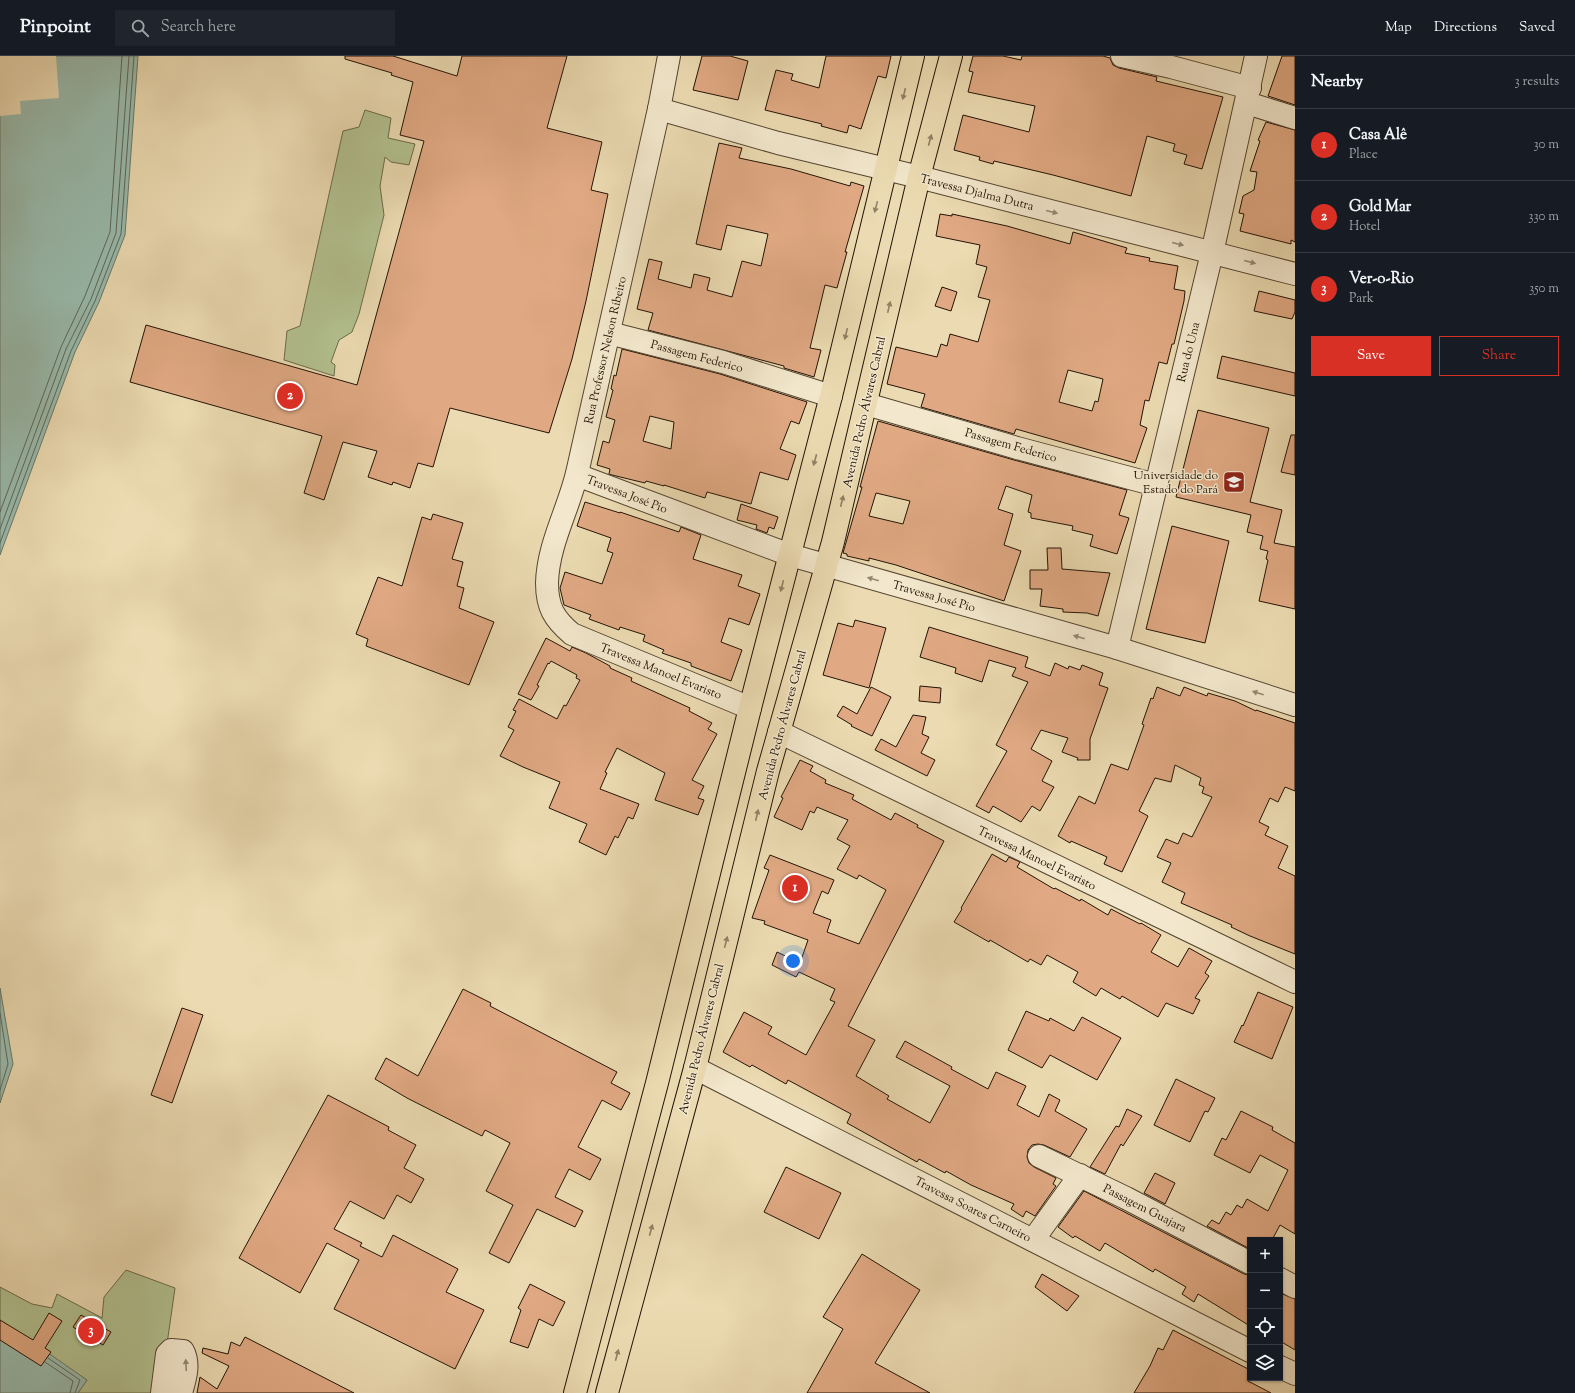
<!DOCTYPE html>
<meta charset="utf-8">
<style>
:root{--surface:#171b24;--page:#20242c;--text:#f1f3f6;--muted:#9ea1a6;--line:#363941;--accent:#d93025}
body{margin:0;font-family:"Sorts Mill Goudy",serif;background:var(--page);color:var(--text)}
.controls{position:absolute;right:12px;bottom:12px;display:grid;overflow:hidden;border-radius:0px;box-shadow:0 1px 3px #0004}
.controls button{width:36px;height:36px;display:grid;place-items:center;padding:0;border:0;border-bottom:1px solid var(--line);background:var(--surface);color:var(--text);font:20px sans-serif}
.you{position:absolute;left:793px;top:905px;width:14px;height:14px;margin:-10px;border:3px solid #fff;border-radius:50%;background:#1a73e8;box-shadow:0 0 0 6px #1a73e833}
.badge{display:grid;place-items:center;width:26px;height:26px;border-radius:50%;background:var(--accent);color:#fff;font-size:13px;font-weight:700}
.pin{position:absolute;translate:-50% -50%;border:2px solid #fff;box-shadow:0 1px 4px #0006}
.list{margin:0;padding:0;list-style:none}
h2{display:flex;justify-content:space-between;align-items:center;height:52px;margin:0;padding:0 16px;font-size:17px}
h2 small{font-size:13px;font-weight:400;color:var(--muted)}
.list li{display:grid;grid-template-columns:26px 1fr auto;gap:12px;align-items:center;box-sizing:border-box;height:72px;padding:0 16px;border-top:1px solid var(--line)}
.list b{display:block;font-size:15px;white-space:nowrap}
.list p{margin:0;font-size:13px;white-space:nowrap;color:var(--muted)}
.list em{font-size:13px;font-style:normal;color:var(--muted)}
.actions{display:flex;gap:8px;padding:12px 16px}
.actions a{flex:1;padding:9px 0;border:1px solid var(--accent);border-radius:0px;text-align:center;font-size:14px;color:var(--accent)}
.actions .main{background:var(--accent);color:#fff}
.icon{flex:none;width:22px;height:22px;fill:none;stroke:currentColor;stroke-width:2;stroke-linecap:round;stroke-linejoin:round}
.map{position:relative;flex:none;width:1295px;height:1337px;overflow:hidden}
header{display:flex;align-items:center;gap:24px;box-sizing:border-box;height:56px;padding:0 20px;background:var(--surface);border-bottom:1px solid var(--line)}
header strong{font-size:19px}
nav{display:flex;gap:22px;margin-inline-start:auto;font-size:14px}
.search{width:280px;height:36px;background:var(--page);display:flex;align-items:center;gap:10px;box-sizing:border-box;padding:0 14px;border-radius:0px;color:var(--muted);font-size:15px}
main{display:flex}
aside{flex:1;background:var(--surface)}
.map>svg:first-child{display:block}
.green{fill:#b3c190;stroke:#6b6a4b}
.water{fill:#99bbad;stroke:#6a786a}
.pier{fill:#ecdbb2}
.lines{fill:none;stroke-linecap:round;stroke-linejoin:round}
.shore{stroke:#5e675a;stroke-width:1}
.building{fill:#e0a983;stroke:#231306;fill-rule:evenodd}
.minor-casing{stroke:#554531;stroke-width:24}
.major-casing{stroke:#231306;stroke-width:24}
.minor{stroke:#f3e8cd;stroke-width:22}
.major{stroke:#ecdbb2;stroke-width:22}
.oneway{fill:#928165}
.oneway2{fill:#958873}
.labels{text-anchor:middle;stroke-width:3;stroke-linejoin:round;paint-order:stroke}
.street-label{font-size:12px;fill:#231306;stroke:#f3e8cd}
.poi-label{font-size:12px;fill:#231306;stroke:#f3e8cd;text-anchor:end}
</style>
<header>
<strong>Pinpoint</strong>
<div class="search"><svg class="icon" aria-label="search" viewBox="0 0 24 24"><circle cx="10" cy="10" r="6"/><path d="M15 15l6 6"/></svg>Search here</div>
<nav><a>Map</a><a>Directions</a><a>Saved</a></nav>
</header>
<main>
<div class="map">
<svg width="1295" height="1337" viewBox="0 0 1295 1337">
<rect width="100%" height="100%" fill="#ecdbb2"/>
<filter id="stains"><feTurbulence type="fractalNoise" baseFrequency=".005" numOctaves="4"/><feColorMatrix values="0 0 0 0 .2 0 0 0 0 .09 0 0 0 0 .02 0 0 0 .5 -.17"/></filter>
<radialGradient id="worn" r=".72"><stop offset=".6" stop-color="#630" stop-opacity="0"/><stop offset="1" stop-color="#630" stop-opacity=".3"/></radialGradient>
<g class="green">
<polygon points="365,54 391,62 388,82 415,88 409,109 391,106 385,101 380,130 384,159 359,258 352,276 339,284 331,306 335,309 334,320 284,304 287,275 300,270 343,75 359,71"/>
<polygon points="126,1214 175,1232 160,1337 78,1337 87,1324 0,1267 0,1231 32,1248 52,1252 57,1238 102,1262 104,1241"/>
</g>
<g class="water">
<polygon points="0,0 138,0 125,179 99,246 75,296 0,499"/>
<polygon points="0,932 13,1008 0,1047"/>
<polygon points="0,1268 18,1276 87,1324 78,1337 0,1337"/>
</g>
<polygon class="pier" points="0,0 56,0 59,42 20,45 21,58 0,60"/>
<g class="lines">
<g class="shore">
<polyline points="0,456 61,291 85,240 110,176 122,0"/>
<polyline points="0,473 66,293 91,243 116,177 129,0"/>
<polyline points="0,487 71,295 95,245 121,178 134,0"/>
<polyline points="0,957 8,1008 0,1034"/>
<polyline points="48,1302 80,1324 75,1337"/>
<polyline points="45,1306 73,1325 70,1337"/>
</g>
</g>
<g class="building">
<polygon points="345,0 393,0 457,20 462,0 567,0 547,72 602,86 591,134 608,138 586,245 572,303 549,377 450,352 433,411 418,407 410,432 393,426 392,429 368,421 377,395 343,386 324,444 304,437 322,380 130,326 146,269 357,329 424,85 400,79 413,26 391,19 392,17 345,3"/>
<polygon points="702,0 730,0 748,5 738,44 693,34"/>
<polygon points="826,0 891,0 886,22 878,20 861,73 849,69 847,77 821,70 822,68 765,54 776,14 793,18 791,24 819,32"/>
<polygon points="973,0 1003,0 1021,4 1022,0 1103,0 1110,2 1113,9 1119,12 1157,21 1156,25 1223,41 1202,113 1184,108 1187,99 1173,95 1175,88 1147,80 1131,140 1053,119 994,105 993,108 979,104 980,101 954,94 963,59 1029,76 1035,50 968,36 973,16 969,15"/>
<polygon points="1282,0 1295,0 1295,49 1268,40"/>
<polygon points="1266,66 1295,74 1295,186 1291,184 1291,188 1240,175 1244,158 1239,157 1243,140 1254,134 1257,116 1250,115 1260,85 1258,84"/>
<polygon points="719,87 742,92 739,102 791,113 850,130 851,126 864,130 845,196 847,196 837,232 825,229 810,292 821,294 814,321 784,312 784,310 648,274 653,257 637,253 649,203 662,206 658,223 691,232 694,218 710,222 707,234 732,241 742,205 761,210 768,178 727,169 721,194 696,188"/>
<path d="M 940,158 L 952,160 L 952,158 L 1007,170 L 1070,188 L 1073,176 L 1127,192 L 1125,197 L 1150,202 L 1149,205 L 1178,210 L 1174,233 L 1185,235 L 1184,245 L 1174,288 L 1172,288 L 1167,308 L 1159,306 L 1149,345 L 1145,344 L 1140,369 L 1147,372 L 1135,407 L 1016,373 L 1014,378 L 921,351 L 925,338 L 887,328 L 896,291 L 937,301 L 941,288 L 947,290 L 950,278 L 978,286 L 990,244 L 978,241 L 987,211 L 976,208 L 980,189 L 936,180 ZM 1068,314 L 1103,323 L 1098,346 L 1095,345 L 1092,355 L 1059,346 Z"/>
<polygon points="942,231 957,236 951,255 935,250"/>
<polygon points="1259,235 1295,244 1295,256 1292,263 1254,255"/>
<path d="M 622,293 L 720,318 L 807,346 L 799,368 L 791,365 L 780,393 L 796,399 L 788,424 L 760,416 L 751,448 L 707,436 L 705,442 L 664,429 L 664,430 L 646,425 L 645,427 L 612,419 L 609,418 L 610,413 L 597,409 L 603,385 L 609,387 L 615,364 L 606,361 L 613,334 L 611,333 L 614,319 L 616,320 ZM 650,360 L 674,366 L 671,393 L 643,385 Z"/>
<polygon points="1222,300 1295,317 1295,340 1217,322"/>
<polygon points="1198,354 1269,372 1250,446 1282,454 1274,487 1295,491 1295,553 1259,545 1268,504 1266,503 1268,495 1260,493 1263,480 1247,476 1251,459 1176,441"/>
<path d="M 878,365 L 1014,404 L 1127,434 L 1119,459 L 1129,462 L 1117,498 L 1090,490 L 1093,479 L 1072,474 L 1073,470 L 1031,462 L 1031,457 L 1028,456 L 1032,439 L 1006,430 L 998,453 L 1013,458 L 1004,489 L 1021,495 L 1004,545 L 896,509 L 869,502 L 869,505 L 847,500 L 847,498 L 843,497 L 862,431 L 860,431 ZM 876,437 L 910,445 L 903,468 L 869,460 Z"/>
<polygon points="1291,379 1295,379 1295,419 1281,416"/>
<polygon points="585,446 620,457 620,456 679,476 681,471 701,479 693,503 742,519 738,530 760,538 749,569 729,562 721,586 742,594 731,625 691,610 691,607 662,597 664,594 643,585 645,579 620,571 619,574 589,563 591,559 564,549 560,532 565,516 602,528 613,497 607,495 611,482 577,470"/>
<polygon points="741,448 778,461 774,473 769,471 767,477 756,473 757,469 737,464"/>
<polygon points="433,458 463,467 452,503 463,506 457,530 464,532 459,552 494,566 469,629 366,590 368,583 356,578 378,521 402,530 422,461 431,464"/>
<polygon points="1172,470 1229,485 1205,587 1146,573"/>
<polygon points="1047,492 1061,492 1062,513 1110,517 1098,560 1087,557 1063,556 1063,553 1040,550 1042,533 1030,533 1030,514 1048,514"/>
<polygon points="855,564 886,572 869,632 823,619 838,567 853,571"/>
<polygon points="929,571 1028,601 1025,611 1050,620 1055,607 1068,613 1069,610 1080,614 1082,609 1103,617 1099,629 1108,632 1090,683 1090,704 1077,704 1078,702 1062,696 1068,682 1041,674 1031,693 1052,705 1042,725 1054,731 1040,755 1032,750 1021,766 993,750 989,757 976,750 1007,695 996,689 1028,626 1012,620 1016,612 989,604 982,626 955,617 956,612 920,601"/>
<polygon points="546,582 570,595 572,591 586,597 610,610 610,612 632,622 631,625 690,652 689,655 712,667 708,673 717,678 692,724 704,730 698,742 704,744 698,759 655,744 665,717 617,692 605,716 607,717 600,733 639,748 633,763 628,761 618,782 615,780 606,799 579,786 587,768 549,752 560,726 523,711 500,700 514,674 508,671 516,655 513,654 519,643 557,663 564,649 566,650 580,624 576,622 577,619 551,605 549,608 548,607 537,629 539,630 531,644 518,638"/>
<polygon points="920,630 941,632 940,647 919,645"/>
<polygon points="871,631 891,641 872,680 851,670 852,669 837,660 843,650 857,658"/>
<polygon points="1157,631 1180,640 1184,631 1207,640 1208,637 1235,645 1256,655 1256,654 1295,667 1295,735 1285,731 1278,746 1270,742 1259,766 1269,771 1265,779 1288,790 1278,812 1295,820 1295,898 1250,880 1231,871 1232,869 1181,847 1185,837 1162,826 1171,807 1157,801 1166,783 1178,788 1183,777 1192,781 1212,741 1202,737 1204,731 1199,729 1201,722 1175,709 1171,726 1155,722 1139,755 1148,760 1122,816 1104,808 1107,801 1071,785 1070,787 1058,780 1079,740 1095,748 1111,708 1128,714 1144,669 1142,668 1151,642 1153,643"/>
<polygon points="913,659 926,661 922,678 929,681 921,697 935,704 927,720 875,694 881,683 896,691"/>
<polygon points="800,704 813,710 810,715 826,724 825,727 854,739 852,743 891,764 895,757 918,769 917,771 944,785 848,970 875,984 856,1020 889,1040 887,1043 930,1067 950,1030 896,1001 905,985 952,1011 951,1013 988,1033 996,1016 1026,1030 1017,1049 1039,1061 1049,1038 1060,1044 1055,1055 1087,1073 1070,1101 1044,1089 1038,1088 1032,1089 1028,1094 1027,1101 1029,1107 1034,1111 1056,1122 1053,1128 1056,1130 1035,1160 1026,1155 1023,1161 1011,1153 1014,1148 971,1129 946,1115 945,1117 919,1103 917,1106 847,1067 851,1058 788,1024 786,1028 752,1009 750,1011 723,996 744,956 772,971 768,978 806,999 835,946 830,944 835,933 799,916 796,921 772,909 777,896 800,907 808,884 764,868 765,865 752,862 769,814 764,812 770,799 834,824 828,838 822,835 813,857 831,864 827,876 859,888 886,834 859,819 857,823 837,813 850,790 837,783 848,764 817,751 814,757 810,755 802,774 774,761 783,742 781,741"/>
<polygon points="992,798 1006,806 1009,801 1020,806 1017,811 1054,833 1055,832 1080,845 1081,843 1108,859 1111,853 1140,868 1141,867 1161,879 1151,896 1178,911 1189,892 1212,905 1205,917 1209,920 1195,942 1200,944 1193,958 1166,947 1158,961 1122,940 1120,943 1101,932 1096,940 1073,926 1078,916 1047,899 1041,909 1030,903 1028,906 990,884 989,886 954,866 962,853 961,852"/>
<polygon points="463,933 491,947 490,950 617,1016 611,1027 630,1037 621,1054 602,1044 578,1091 601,1103 590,1124 569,1113 555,1141 583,1155 575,1171 537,1153 509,1207 489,1197 513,1149 486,1135 510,1087 485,1074 482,1080 407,1042 375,1023 386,1002 418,1020"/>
<polygon points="1258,936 1293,951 1272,1003 1234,986 1242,969 1243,970"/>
<polygon points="182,952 203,959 172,1047 151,1039"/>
<polygon points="1026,955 1049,965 1050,962 1074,975 1082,961 1121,982 1097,1024 1050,999 1042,1012 1008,994"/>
<polygon points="1176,1023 1215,1042 1208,1056 1205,1055 1190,1086 1154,1069"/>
<polygon points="328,1039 389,1071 388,1074 416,1089 404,1112 424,1123 411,1147 397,1139 384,1163 350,1145 334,1173 362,1187 360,1190 382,1201 393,1179 458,1213 446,1236 484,1254 455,1313 334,1253 359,1204 327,1187 300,1237 239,1202"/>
<polygon points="1127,1053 1142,1060 1123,1090 1121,1088 1105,1118 1090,1111 1116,1070 1119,1071"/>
<polygon points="1241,1055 1273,1071 1272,1074 1295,1087 1295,1178 1280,1169 1272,1184 1250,1184 1250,1193 1207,1170 1212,1164 1219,1168 1226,1156 1231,1159 1237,1149 1242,1152 1247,1143 1268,1155 1288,1114 1260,1099 1250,1117 1214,1099 1222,1082 1226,1084"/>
<polygon points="786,1111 841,1137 819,1183 764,1156"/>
<polygon points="1155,1117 1175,1127 1165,1148 1144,1137"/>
<polygon points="1084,1135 1244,1218 1250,1219 1250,1270 1198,1238 1194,1246 1182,1238 1186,1231 1155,1213 1153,1216 1105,1187 1100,1195 1075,1180 1073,1182 1058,1171"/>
<polygon points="862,1198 920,1234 875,1307 930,1337 807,1337 843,1273 823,1261"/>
<polygon points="1042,1218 1079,1240 1067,1255 1035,1231"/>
<polygon points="530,1228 565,1246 553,1270 539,1263 528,1292 510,1286 521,1254 518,1252"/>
<polygon points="1280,1237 1295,1243 1295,1294 1280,1285"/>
<polygon points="49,1257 62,1265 45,1292 51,1296 41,1310 0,1284 0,1264 33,1284"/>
<polygon points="81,1259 111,1276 103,1289 73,1271"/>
<polygon points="1173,1274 1250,1314 1250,1320 1248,1325 1271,1337 1134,1337 1150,1310 1158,1292 1163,1294"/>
<polygon points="245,1281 354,1337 197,1337 200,1321 217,1333 229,1310 202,1297 203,1292 228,1298 231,1286 240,1290"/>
</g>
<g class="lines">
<g class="minor-casing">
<g id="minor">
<path d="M 669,0 L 659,53 C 632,173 605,293 578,413 C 570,451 548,487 547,527 C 547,551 554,563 572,578 L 750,652"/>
<polyline points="1122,0 1171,11 1250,32"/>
<polyline points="1247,47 1295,62"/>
<polyline points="659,53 778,87 919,121 1295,218"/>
<polyline points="609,277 723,306 831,340"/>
<polyline points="866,348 1017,392 1156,429"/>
<polyline points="577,419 790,499 1117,592 1295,649"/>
<polyline points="1117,592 1212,197 1256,0"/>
<polyline points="779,676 1295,926"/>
<polyline points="695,1012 1250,1295"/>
<polyline points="1039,1100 1126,1142 1250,1207"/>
<polyline points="1033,1184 1080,1119"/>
<polyline points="1280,1223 1295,1231"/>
<polyline points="1280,1311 1295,1318"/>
<path d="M 162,1337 L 167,1298 L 171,1294 L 183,1295 C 190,1308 185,1323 181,1337"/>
</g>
</g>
<g class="major-casing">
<g id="major">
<polyline points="575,1337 657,1027 750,652 831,340 913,0"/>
<polyline points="607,1337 695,1012 768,715 833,486 919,121 951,0"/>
</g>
</g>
<use href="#minor" class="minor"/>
<use href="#major" class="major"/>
</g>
<defs><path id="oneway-solid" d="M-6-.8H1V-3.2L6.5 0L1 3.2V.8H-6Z"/></defs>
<g class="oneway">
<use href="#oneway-solid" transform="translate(904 38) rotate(104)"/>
<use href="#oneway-solid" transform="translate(930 84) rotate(-75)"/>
<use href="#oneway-solid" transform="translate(876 151) rotate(104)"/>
<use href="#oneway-solid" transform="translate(889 251) rotate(-77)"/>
<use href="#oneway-solid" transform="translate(846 278) rotate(103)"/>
<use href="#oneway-solid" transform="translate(815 404) rotate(105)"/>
<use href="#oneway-solid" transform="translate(842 445) rotate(-76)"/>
<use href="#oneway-solid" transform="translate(782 530) rotate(104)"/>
<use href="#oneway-solid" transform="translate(757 759) rotate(-77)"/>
<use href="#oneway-solid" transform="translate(726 886) rotate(-76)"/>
<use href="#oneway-solid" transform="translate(651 1174) rotate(-75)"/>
<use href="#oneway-solid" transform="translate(617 1299) rotate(-75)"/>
</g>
<g class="oneway2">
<use href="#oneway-solid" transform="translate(1052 156) rotate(14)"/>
<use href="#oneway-solid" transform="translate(1178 188) rotate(14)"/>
<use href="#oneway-solid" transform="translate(1250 206) rotate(15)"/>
<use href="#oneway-solid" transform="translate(873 523) rotate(-164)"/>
<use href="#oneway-solid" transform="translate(1079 581) rotate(-164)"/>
<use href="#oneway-solid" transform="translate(1258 637) rotate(-162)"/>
<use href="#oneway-solid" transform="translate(186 1309) rotate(-93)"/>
</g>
<defs>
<g id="university-square" transform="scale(1.15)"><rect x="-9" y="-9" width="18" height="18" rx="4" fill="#8f2418" stroke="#f3e8cd"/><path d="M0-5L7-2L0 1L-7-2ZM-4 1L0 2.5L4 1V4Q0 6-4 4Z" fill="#fff"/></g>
</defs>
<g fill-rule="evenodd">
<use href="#university-square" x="1234" y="426"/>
</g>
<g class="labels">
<g class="street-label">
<text transform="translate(977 136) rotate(14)" y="4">Travessa Djalma Dutra</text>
<text transform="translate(605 294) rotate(-77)" y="4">Rua Professor Nelson Ribeiro</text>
<text transform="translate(1188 296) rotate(-76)" y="4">Rua do Una</text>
<text transform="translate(697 300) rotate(15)" y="4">Passagem Federico</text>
<text transform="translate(864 356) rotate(-77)" y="4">Avenida Pedro Álvares Cabral</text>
<text transform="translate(1011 389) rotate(16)" y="4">Passagem Federico</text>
<text transform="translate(627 438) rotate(21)" y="4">Travessa José Pio</text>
<text transform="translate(934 540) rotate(16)" y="4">Travessa José Pio</text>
<text transform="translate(661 615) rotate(22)" y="4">Travessa Manoel Evaristo</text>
<text transform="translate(782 669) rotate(-75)" y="4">Avenida Pedro Álvares Cabral</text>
<text transform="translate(1037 802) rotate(26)" y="4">Travessa Manoel Evaristo</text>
<text transform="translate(701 983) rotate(-76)" y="4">Avenida Pedro Álvares Cabral</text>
<text transform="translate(1145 1152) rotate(27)" y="4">Passagem Guajara</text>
<text transform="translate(973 1153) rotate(27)" y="4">Travessa Soares Carneiro</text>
</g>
<g class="poi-label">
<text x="1218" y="423">Universidade do<tspan x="1218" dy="14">Estado do Pará</tspan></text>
</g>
</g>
<rect width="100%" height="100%" filter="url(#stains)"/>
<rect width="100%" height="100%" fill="url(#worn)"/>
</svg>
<div class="controls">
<button>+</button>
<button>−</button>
<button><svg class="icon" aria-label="locate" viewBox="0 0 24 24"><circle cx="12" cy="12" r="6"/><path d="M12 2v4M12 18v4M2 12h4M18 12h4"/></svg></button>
<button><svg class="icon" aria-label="layers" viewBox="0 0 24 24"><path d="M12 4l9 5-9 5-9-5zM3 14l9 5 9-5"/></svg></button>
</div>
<div class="you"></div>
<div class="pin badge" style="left:795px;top:832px">1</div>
<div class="pin badge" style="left:290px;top:340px">2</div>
<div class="pin badge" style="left:91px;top:1275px">3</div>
</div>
<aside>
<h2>Nearby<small>3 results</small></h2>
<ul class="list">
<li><span class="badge">1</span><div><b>Casa Alê</b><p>Place</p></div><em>30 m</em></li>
<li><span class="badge">2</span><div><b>Gold Mar</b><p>Hotel</p></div><em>330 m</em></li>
<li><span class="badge">3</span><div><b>Ver-o-Rio</b><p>Park</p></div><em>350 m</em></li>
</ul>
<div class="actions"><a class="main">Save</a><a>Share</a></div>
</aside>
</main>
